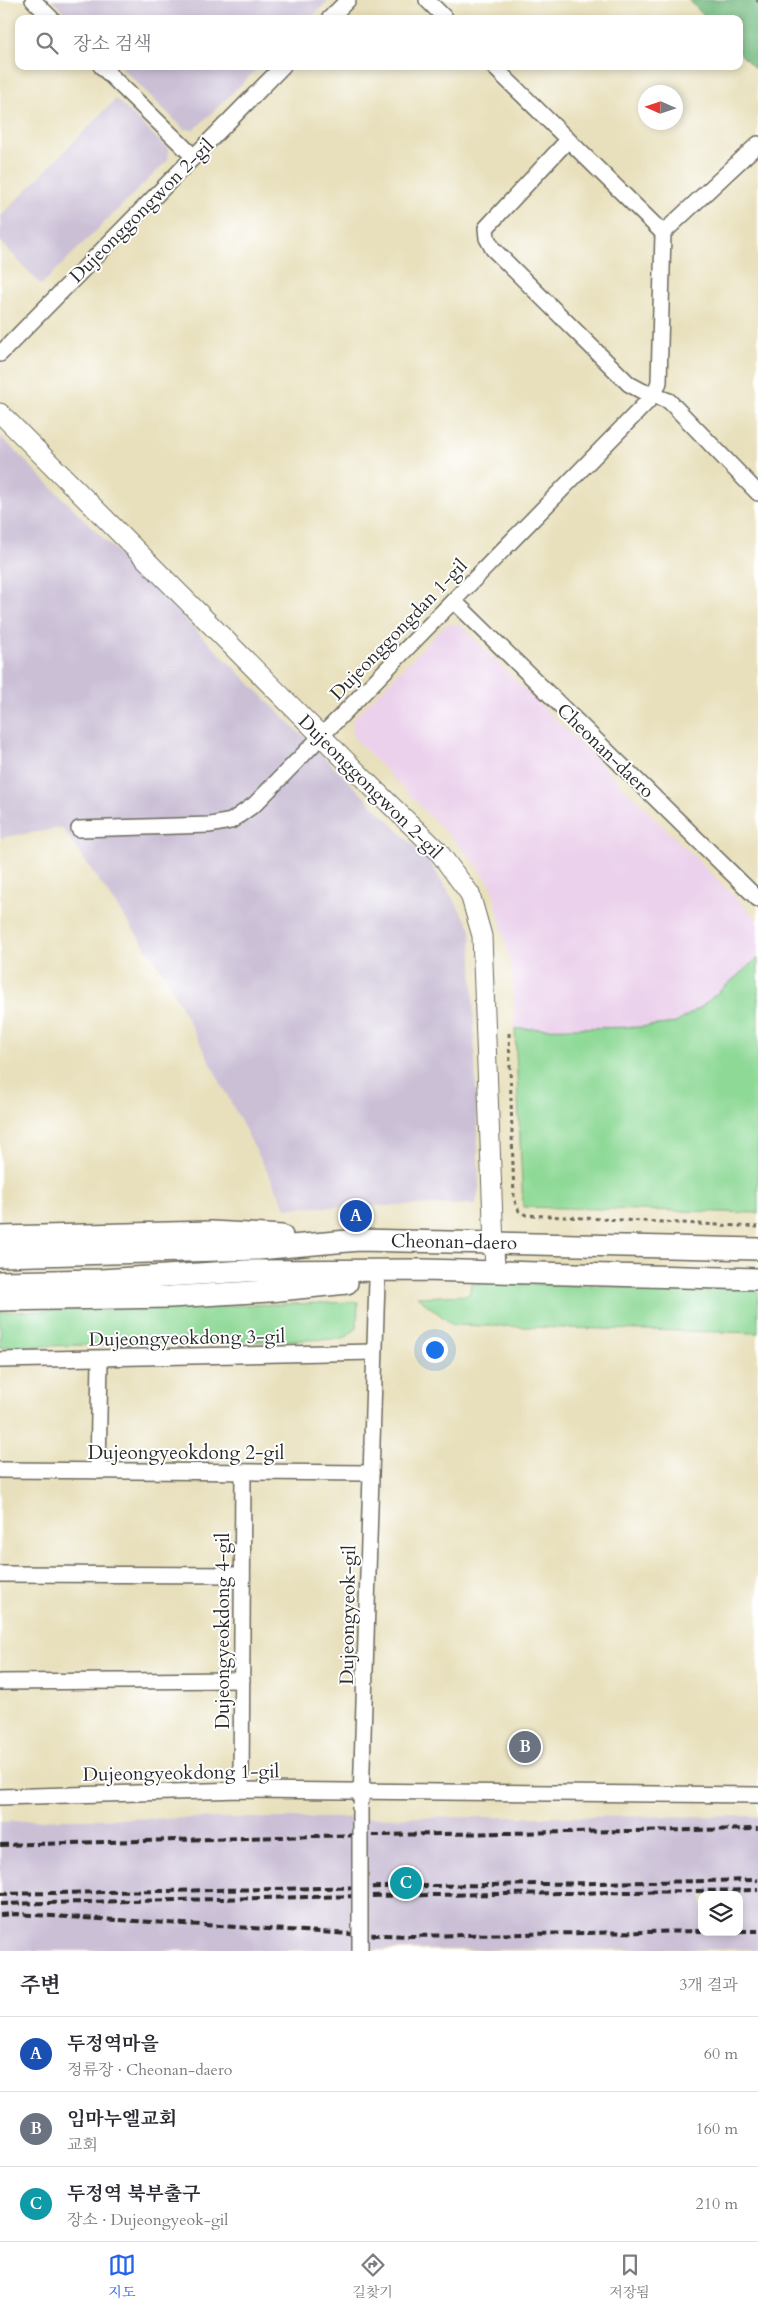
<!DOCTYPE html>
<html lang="ko">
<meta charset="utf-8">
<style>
:root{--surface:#fff;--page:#f2f2f3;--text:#2b2b33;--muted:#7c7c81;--line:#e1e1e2;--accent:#2563eb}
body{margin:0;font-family:Cardo,"Noto Serif KR",serif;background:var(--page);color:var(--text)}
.controls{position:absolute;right:15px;bottom:15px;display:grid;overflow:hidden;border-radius:10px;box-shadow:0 2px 8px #0003}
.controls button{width:45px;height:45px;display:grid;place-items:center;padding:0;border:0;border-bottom:1px solid var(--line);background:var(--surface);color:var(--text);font:25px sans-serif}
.compass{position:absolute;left:638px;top:85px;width:45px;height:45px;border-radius:50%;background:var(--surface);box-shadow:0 2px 8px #0003;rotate:273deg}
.you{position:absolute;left:434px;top:1349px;width:18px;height:18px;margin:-12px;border:4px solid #fff;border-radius:50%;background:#1a73e8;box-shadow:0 0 0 8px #1a73e833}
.badge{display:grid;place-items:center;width:32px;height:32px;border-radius:50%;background:var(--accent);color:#fff;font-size:16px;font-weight:700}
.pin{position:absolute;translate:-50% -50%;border:2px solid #fff;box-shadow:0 1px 5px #0006}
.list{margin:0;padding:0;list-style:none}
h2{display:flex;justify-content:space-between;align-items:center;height:65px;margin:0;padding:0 20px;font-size:21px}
h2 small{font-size:16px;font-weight:400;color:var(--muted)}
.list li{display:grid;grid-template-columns:32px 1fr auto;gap:15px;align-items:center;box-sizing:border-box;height:75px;padding:0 20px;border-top:1px solid var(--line)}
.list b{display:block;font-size:19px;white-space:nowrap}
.list p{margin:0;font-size:16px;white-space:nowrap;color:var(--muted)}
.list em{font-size:16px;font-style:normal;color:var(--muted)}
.icon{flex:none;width:28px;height:28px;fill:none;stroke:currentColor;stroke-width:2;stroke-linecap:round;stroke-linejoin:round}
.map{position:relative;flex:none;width:758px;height:1951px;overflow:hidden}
.search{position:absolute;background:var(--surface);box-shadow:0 2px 8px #0003;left:15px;right:15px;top:15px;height:55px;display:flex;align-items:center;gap:12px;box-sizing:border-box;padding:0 18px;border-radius:10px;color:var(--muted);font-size:19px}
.sheet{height:290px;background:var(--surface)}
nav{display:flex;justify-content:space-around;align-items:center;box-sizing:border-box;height:70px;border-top:1px solid var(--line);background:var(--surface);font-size:14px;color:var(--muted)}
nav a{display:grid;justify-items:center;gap:2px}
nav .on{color:var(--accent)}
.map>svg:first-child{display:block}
.built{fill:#ebd1ec}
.industrial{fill:#cbbfd6;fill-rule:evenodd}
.green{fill:#8ed996;stroke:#5c8260}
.forest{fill:#72b97f;stroke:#4e7255}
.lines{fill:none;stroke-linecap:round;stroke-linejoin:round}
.minor-casing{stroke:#6d6a5e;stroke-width:18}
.tertiary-casing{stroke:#6d6a5e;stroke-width:21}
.secondary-casing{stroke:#6d6a5e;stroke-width:24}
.path{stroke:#6d6a5e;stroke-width:3;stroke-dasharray:4 4;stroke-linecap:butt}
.minor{stroke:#fff;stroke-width:15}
.tertiary{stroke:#fff;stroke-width:19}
.secondary{stroke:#fff;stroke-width:21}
.rail{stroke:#2b2b2b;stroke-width:4;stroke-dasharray:8 4;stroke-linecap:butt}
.minor-bridge-casing{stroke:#6d6a5e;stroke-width:18;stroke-linecap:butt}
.minor-bridge{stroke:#fff;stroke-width:15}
.labels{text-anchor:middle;stroke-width:4;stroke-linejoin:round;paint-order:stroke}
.street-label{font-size:19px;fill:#2b2b2b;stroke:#fff}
</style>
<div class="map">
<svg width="758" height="1951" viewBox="0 0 758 1951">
<rect width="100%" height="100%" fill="#fff"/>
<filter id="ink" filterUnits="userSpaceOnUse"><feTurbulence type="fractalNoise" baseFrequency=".02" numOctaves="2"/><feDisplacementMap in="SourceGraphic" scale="10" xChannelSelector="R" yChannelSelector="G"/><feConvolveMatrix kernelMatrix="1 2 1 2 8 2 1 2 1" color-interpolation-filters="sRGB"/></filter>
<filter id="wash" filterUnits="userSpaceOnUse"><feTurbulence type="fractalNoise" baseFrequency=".0096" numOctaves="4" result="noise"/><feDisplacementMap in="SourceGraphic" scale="20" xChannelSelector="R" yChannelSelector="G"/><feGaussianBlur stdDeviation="1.12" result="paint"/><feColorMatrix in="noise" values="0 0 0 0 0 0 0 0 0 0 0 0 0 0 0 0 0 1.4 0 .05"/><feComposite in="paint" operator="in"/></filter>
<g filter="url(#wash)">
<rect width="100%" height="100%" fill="#e8e0bc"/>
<polygon class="built" points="446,624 460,625 758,920 758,958 701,1007 676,1023 640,1027 515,1029 513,975 492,887 473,860 354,738 352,720"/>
<g class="industrial">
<polygon points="52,0 329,0 309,19 71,19"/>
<polygon points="120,66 260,66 194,130 184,129"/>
<polygon points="116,99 169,150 168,160 41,285 0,241 0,217"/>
<polygon points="0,436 429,861 471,928 479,1188 476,1204 286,1208 163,972 62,828 0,838"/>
<path d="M 758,1816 L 758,1949 L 0,1951 L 0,1822 L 59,1819 ZM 702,1895 L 739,1895 L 739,1932 L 702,1932 Z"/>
</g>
<g class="green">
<polygon points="758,958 758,1213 523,1207 515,1029 640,1027 676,1023 701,1007"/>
<polygon points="471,1283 739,1288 758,1291 758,1333 453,1325 417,1297 469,1295"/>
<polygon points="358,1302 357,1328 344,1339 0,1347 0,1312"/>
</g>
<polygon class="forest" points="689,0 758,0 758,72 739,53 739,19 707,19"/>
</g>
<g filter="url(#ink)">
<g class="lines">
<g class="minor-casing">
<g id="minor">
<polyline points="33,0 52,19"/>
<polyline points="427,0 446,19"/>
<polyline points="329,19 348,0"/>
<polyline points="101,66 194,157"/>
<polyline points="493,66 663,233"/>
<polyline points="568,140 486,228 487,238 493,249 629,384 642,391 669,401 758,493"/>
<polyline points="0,354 283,66"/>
<polyline points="454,601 758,899"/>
<polyline points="79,829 210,825 231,821 255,804 654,395 659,382 663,233 758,144"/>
<polyline points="0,1360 374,1352"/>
<polyline points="0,1470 371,1473"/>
<polyline points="98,1471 100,1359"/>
<polyline points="0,1574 242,1575"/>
<polyline points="0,1682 242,1680"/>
<polyline points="241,1790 243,1472"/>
<polyline points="0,1797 241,1790 758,1795"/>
<polyline points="361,1800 377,1281"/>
</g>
</g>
<g class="tertiary-casing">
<polyline id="tertiary" points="0,413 374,789 438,851 470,894 482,936 495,1272"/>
</g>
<g class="secondary-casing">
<g id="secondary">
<polyline points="0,1237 211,1232 282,1236"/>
<polyline points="0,1256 258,1249 359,1240 758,1249"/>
<polyline points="0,1282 101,1280 246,1271 423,1270 758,1279"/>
<polyline points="0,1300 170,1297 269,1291 347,1283"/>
</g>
</g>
<g class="path">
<polyline points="757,0 758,2"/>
<polyline points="509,1033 514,1199 519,1211 526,1215 758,1227"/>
</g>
<use href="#minor" class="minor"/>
<use href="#tertiary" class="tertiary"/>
<use href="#secondary" class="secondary"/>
<g class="rail">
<polyline points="0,1845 315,1836 758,1829"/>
<polyline points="0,1894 758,1880"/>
<polyline points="0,1904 306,1897 758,1890"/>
<polyline points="0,1915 17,1914 353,1934 409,1936 702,1931"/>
<polyline points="739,1931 758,1931"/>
</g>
<g class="minor-bridge-casing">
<polyline id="minor-bridge" points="360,1807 360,1951"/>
</g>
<use href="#minor-bridge" class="minor-bridge"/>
</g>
</g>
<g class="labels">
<g class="street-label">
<text transform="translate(141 210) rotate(-45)" y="7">Dujeonggongwon 2-gil</text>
<text transform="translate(398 629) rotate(-46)" y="7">Dujeonggongdan 1-gil</text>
<text transform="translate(606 750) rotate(44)" y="7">Cheonan-daero</text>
<text transform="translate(371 786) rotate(45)" y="7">Dujeonggongwon 2-gil</text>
<text transform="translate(454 1241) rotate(1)" y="7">Cheonan-daero</text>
<text transform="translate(187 1337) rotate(-1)" y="7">Dujeongyeokdong 3-gil</text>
<text x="186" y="1459">Dujeongyeokdong 2-gil</text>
<text transform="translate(347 1615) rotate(-89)" y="7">Dujeongyeok-gil</text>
<text transform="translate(222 1631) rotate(-90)" y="7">Dujeongyeokdong 4-gil</text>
<text transform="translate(181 1772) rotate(-1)" y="7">Dujeongyeokdong 1-gil</text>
</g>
</g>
</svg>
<div class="controls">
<button><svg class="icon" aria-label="layers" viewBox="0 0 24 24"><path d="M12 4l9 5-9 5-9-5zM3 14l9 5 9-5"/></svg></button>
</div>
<svg class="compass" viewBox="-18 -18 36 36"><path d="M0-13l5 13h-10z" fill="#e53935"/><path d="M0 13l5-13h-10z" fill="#7c7c81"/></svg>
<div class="you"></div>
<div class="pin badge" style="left:356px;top:1216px;background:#1a4fb4">A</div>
<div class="pin badge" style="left:525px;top:1747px;background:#6b7280">B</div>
<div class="pin badge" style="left:406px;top:1883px;background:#0f9aa8">C</div>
<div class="search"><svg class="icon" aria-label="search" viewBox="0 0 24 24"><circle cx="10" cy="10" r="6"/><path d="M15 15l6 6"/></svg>장소 검색</div>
</div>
<section class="sheet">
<h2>주변<small>3개 결과</small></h2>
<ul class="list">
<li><span class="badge" style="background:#1a4fb4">A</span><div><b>두정역마을</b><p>정류장 · Cheonan-daero</p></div><em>60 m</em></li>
<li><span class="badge" style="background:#6b7280">B</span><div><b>임마누엘교회</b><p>교회</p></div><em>160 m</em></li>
<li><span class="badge" style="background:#0f9aa8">C</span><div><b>두정역 북부출구</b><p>장소 · Dujeongyeok-gil</p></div><em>210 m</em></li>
</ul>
</section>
<nav>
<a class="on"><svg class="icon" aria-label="map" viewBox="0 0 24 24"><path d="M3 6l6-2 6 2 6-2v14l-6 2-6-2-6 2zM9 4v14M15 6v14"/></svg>지도</a>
<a><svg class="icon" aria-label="directions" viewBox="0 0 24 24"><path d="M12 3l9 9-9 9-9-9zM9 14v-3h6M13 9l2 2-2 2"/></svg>길찾기</a>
<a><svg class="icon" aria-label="saved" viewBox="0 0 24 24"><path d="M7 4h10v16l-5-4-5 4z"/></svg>저장됨</a>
</nav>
